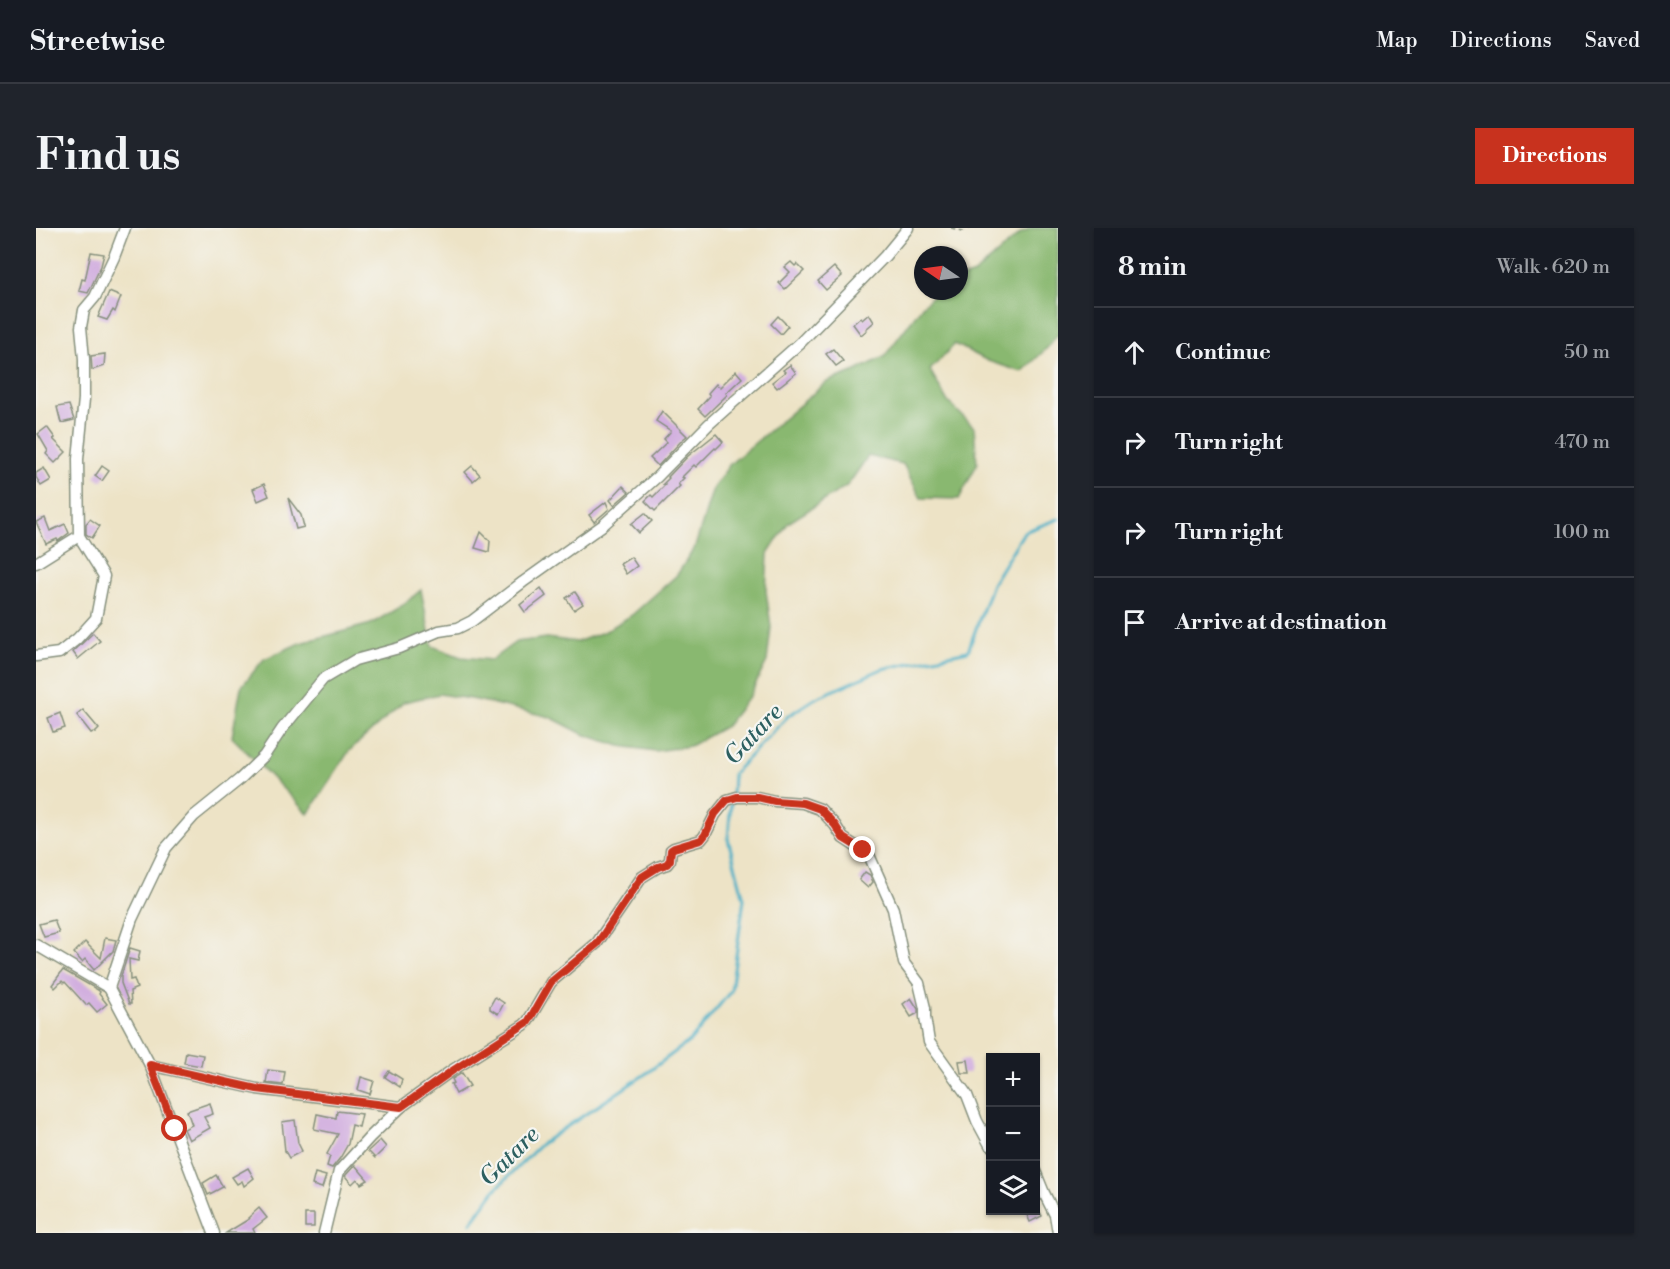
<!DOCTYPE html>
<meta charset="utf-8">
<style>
:root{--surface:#171b24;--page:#20242c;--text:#f1f3f6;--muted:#9ea1a6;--line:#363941;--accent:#c8321e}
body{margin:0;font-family:"Libre Bodoni",serif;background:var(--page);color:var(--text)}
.controls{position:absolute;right:18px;bottom:18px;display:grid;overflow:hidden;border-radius:0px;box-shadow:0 2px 4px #0004}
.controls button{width:54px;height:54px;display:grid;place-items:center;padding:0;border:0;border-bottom:2px solid var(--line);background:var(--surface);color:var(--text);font:30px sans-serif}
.compass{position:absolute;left:878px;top:18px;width:54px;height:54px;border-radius:50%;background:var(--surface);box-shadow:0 2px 4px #0004;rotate:283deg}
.stop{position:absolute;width:18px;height:18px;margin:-14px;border:4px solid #c8321e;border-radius:50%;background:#fff}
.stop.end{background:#c8321e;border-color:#fff;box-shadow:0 2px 6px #0008}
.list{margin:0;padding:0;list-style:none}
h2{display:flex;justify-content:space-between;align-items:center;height:78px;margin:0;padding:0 24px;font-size:26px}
h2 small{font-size:20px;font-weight:400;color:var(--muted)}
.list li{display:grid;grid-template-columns:39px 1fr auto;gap:18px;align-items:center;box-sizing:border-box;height:90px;padding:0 24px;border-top:2px solid var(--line)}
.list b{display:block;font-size:22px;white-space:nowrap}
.list em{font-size:20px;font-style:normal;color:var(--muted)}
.icon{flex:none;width:33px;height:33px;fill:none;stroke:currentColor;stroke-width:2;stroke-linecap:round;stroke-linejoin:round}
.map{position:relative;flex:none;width:1022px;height:1005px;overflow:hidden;border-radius:0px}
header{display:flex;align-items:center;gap:36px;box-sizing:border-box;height:84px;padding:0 30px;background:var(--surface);border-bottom:2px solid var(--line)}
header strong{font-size:28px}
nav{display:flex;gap:33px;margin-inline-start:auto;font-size:21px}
.intro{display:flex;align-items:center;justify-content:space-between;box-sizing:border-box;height:144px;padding:0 36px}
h1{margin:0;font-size:42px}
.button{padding:15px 27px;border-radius:0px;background:var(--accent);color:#fff;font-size:21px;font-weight:700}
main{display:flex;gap:36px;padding:0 36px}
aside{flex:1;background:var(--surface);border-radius:0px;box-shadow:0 2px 4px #0004}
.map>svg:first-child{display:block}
.forest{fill:#89b870;stroke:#547a52;stroke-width:1.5}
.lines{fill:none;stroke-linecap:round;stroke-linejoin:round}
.stream{stroke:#47afc6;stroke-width:3}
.building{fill:#d2afdf}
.minor-casing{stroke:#86907d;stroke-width:13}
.path{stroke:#86907d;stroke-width:1.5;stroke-dasharray:4.5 4.5;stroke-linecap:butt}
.minor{stroke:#fff;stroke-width:10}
.route{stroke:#c8321e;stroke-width:8}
.labels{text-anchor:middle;stroke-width:4.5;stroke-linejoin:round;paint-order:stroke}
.water-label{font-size:24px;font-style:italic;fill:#2b5f60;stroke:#f6f6f2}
</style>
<header>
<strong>Streetwise</strong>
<nav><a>Map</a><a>Directions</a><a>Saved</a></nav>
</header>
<div class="intro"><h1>Find us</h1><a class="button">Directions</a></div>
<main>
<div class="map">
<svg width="1022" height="1005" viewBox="0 0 1022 1005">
<rect width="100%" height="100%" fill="#f6f6f2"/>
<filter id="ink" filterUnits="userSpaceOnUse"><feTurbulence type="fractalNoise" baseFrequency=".0167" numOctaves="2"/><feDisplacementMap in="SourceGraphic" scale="12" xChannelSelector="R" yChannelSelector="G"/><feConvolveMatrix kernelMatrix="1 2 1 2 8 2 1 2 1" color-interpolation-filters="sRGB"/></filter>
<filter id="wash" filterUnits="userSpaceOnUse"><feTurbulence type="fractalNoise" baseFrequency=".008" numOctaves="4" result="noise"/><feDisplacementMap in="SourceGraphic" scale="24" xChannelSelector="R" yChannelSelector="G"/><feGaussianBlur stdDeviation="1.35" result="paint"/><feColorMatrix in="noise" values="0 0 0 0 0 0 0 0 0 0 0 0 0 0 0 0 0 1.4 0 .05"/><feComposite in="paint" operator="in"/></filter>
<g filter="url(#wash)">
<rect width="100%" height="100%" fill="#ede3c6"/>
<polygon class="forest" points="995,0 1022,0 1022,106 1012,119 986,144 952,133 919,116 894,142 912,174 938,199 941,236 923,271 885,270 867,236 832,228 812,257 752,295 732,326 730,363 735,399 731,433 714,467 690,498 654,518 619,523 584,518 547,506 514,489 441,472 403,466 368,474 313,523 272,586 196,509 205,459 228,431 264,415 335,396 367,377 385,362 396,418 425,429 455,432 480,414 511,410 541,414 570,403 596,387 641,347 659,319 677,260 694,236 791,154 820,143 848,129 887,77 902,63 923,63 923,51 938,46 985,5"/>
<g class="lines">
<g class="stream">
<polyline points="696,568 697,546 752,488 778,471 846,441 932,423 956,356 988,304 1022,291"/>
<polyline points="435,995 459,962 505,916 608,847 655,812 695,763 708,671 692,611 695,574"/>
</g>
</g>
<g id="blocks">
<g class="building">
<polygon points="55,24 68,26 65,38 52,65 43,63 46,51 49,52"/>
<polygon points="755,34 759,38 761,36 768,43 749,61 743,55 754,44 749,39"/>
<polygon points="798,39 806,48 790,62 782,53"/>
<polygon points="73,64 85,69 79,84 77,82 71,92 62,89"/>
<polygon points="833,86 838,94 830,101 831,102 825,107 817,96 824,90 826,92"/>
<polygon points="742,88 752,98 745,106 735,96"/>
<polygon points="797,121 807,133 800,138 790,126"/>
<polygon points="69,126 68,138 56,142 55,128"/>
<polygon points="754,137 760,145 741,160 736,154 749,144 747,142"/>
<polygon points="700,143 706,150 690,165 691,167 669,188 662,181 674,168 672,165 680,156 684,159"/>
<polygon points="33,177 38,192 25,195 21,179"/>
<polygon points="626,183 651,208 647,211 622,238 614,230 631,214 628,211 635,203 620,193"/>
<polygon points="11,199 19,210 17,211 30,224 19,235 10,226 12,223 2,206"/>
<polygon points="680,206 687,214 680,221 679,220 660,239 658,237 646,249 648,250 642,256 644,258 619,283 609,273 615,267 617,269 629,257 627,256 633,250 632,249 652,228"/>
<polygon points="66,238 73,243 66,253 59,248"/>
<polygon points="436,238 444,247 437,253 429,244"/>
<polygon points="8,240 15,252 5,258 0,249 0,245"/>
<polygon points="228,256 233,268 222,273 217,261"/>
<polygon points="587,258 593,264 578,277 574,272"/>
<polygon points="252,270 265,287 268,299 260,301"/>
<polygon points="570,274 573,281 558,294 553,287"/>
<polygon points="609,285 616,293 603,305 595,296"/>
<polygon points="9,290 14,303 29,296 33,305 22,313 21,311 10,316 0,294"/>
<polygon points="54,291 64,298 56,310 50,306 50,296"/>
<polygon points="445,304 454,313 453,324 439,320"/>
<polygon points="595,329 601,338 590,346 584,336"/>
<polygon points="505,360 510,368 489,384 484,377"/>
<polygon points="539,364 547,376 538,382 530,370"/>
<polygon points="57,405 64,413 42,431 37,424"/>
<polygon points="47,482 63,501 59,505 57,504 55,505 41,487"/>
<polygon points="24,485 29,500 17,504 12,490"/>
<polygon points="829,644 834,647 837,654 832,660 823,652"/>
<polygon points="18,692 23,705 8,709 3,696"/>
<polygon points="69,710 80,712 77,723 58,742 49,731 46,734 38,725 49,714 65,730"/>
<polygon points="94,720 104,723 102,733 93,731 94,752 98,751 101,760 94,763 95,776 93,776 85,755 85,748"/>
<polygon points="27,742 62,762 64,764 63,766 71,776 61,784 53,775 50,777 29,754 28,755 26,753 19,760 16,757"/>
<polygon points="459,769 468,775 462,786 454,781 454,778"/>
<polygon points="875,770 882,781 882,785 875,789 867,776"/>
<polygon points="150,824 167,827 165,838 148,835"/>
<polygon points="932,832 934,845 925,845 923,833"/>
<polygon points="232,842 249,844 247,857 230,855"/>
<polygon points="353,843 366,851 364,859 349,849"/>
<polygon points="426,845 434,858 420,866 415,856 418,855 416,851"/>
<polygon points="325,849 338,853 334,866 322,862"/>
<polygon points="174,875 177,886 168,889 174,900 153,912 148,901 156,897 151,883"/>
<polygon points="301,883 326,886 323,899 316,897 312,916 304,930 296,940 291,938 294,928 291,926 302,906 278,901 281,886 300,890"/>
<polygon points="259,892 262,915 266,923 253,930 249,923 246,894"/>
<polygon points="344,912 350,919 339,930 332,923"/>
<polygon points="319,937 332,952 325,956 321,951 316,956 309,948"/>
<polygon points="212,940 218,950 208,958 206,953 201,956 196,949"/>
<polygon points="279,945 290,948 286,960 276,957"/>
<polygon points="180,947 187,959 172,967 167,955"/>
<polygon points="223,980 231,990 217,1001 219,1005 190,1005 213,991 212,990"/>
<polygon points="989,982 1003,982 1006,988 994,994"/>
<rect x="269" y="986" width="9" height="13"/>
</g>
</g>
</g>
<g filter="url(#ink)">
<use href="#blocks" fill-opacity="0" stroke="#86907d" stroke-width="1.5"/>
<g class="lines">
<g class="minor-casing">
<g id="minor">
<polyline points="0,335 43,308"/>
<polyline points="0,428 23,425 41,411 60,390 68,348 43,308 42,231 48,171 48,131 45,99 48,82 59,69 78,29 89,0"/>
<polyline points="0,717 73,760 114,837 178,1005"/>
<polyline points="73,760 96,691 130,620 158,588 204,551 228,528 246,501 287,451 319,432 363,420 403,403 422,400 436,393 487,354 567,297 621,249 673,196 764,115 849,28 872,0"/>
<polyline points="114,837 221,861 365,879 415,843 488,797 492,793 515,754 561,715 606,649 622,639 631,636 634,632 635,622 638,620 665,612 669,607 679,587 691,572 701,569 721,569 739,573 767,575 784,581 799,597 807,610 833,627 857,681 868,735 883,755 889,780 889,789 893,814 931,867 941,893 954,917"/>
<polyline points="999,943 1008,965 1019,987 1022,1005"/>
<polyline points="288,1005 303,943 334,909 365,879"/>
</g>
</g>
<polyline class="path" points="915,0 927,3 935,0"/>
<use href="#minor" class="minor"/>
</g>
</g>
<g class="lines" filter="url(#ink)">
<polyline class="route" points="139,901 114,837 221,861 365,879 416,843 492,794 515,754 561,716 606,649 622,639 631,636 634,632 635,622 638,620 665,612 669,607 679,586 691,572 701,569 721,569 739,573 767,575 784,581 799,597 807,610 827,622"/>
</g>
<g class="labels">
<g class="water-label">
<text transform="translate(717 506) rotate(-47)" y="8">Gatare</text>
<text transform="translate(473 928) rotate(-45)" y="8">Gatare</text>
</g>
</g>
</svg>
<div class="controls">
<button>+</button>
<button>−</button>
<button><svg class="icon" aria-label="layers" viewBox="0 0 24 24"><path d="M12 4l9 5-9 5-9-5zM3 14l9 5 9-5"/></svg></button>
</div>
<svg class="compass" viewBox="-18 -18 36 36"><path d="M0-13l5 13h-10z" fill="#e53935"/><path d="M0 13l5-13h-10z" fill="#9ea1a6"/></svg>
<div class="stop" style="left:139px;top:901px"></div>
<div class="stop end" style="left:827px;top:622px"></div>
</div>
<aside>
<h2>8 min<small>Walk · 620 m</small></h2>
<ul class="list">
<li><svg class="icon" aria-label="ahead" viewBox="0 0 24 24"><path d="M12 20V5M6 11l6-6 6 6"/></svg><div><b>Continue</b></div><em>50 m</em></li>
<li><svg class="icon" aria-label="right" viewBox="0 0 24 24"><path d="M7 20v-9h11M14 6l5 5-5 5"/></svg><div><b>Turn right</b></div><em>470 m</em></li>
<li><svg class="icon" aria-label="right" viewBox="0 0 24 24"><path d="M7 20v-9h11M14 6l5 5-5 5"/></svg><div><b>Turn right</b></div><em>100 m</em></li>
<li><svg class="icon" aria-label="arrive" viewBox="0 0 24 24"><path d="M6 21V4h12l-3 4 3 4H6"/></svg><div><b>Arrive at destination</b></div></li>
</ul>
</aside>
</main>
